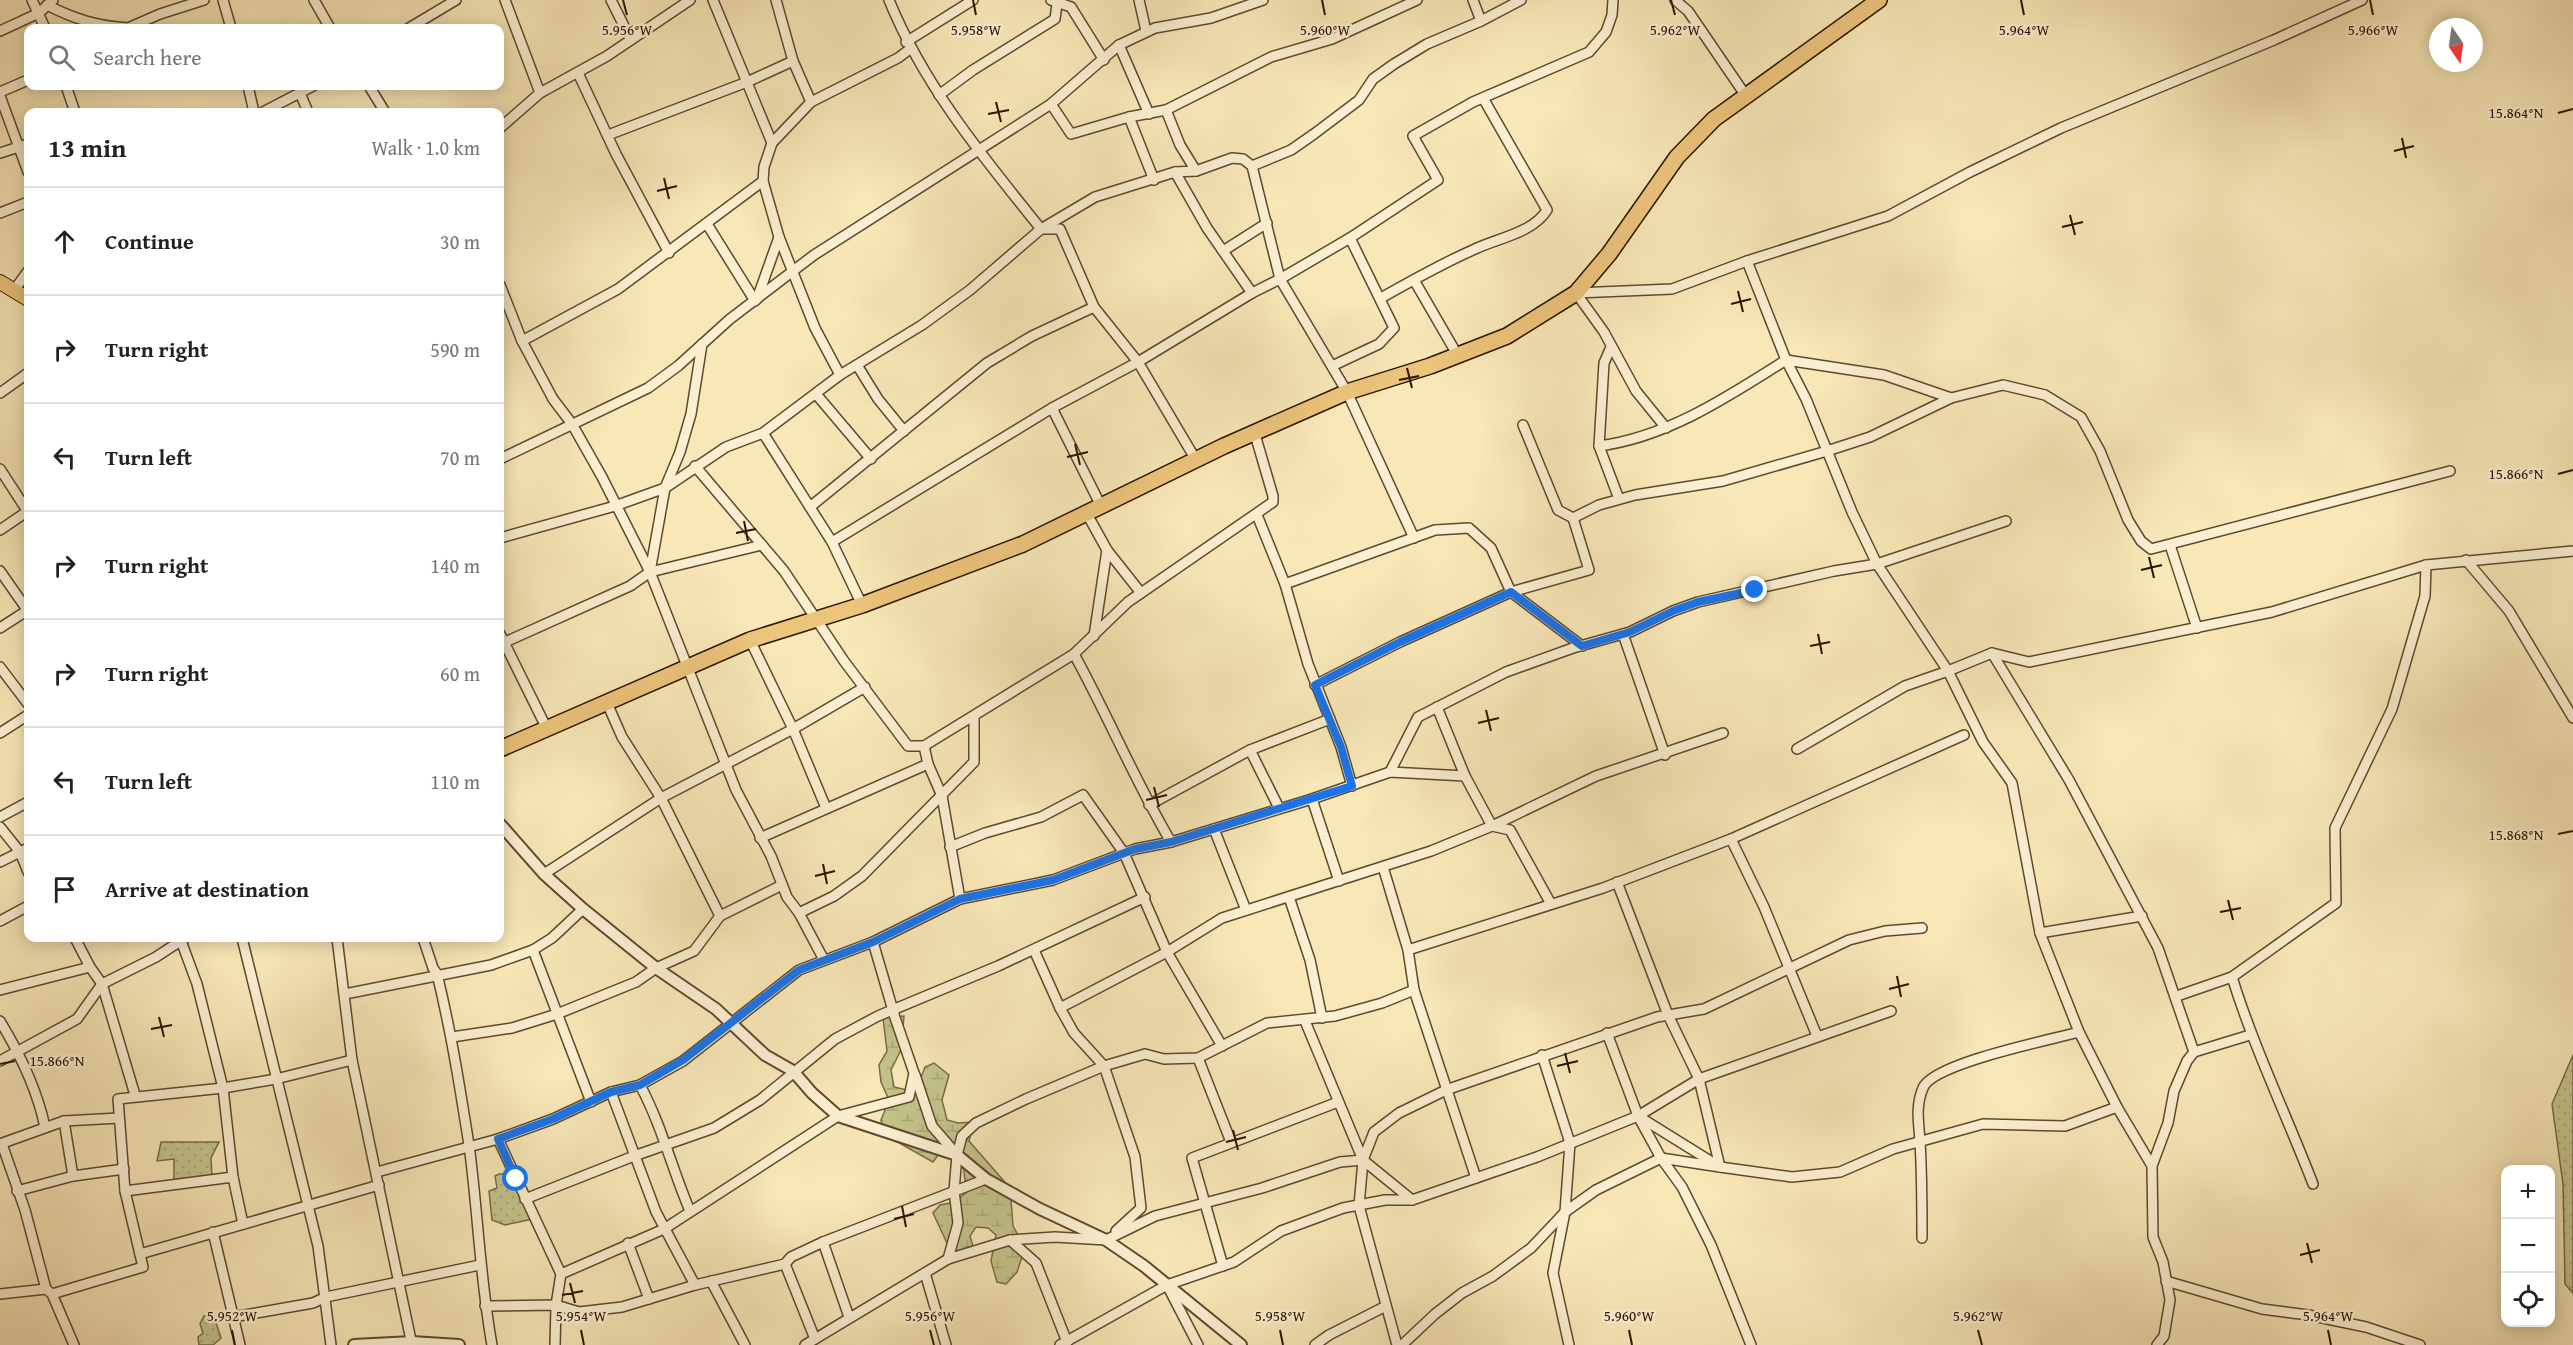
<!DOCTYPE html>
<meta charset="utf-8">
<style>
:root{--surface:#fff;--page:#f2f2f2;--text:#222;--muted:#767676;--line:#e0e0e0}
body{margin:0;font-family:"Gentium Book Plus",serif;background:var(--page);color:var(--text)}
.controls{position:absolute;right:18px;bottom:18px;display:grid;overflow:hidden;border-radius:12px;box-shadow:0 3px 15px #0003}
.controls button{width:54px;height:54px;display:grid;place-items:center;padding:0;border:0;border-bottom:2px solid var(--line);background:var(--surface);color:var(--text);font:30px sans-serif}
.compass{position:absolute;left:2429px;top:18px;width:54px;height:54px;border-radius:50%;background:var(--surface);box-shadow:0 3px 15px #0003;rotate:167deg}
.stop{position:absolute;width:18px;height:18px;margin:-14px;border:4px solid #1a73e8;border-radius:50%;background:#fff}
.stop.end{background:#1a73e8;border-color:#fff;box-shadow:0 2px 6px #0008}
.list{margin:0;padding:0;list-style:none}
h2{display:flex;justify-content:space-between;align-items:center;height:78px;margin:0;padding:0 24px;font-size:26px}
h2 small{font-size:20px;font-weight:400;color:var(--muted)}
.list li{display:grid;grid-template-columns:39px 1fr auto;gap:18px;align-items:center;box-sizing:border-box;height:108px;padding:0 24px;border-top:2px solid var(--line)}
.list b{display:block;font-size:22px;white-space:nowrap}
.list em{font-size:20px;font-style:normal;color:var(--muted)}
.icon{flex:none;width:33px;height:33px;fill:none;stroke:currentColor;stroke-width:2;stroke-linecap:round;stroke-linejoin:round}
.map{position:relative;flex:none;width:2573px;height:1345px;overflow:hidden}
.search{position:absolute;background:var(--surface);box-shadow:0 3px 15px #0003;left:24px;top:24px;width:480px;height:66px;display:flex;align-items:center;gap:15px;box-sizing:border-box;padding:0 21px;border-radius:12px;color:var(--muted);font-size:22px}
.panel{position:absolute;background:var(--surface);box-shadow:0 3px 15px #0003;left:24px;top:108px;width:480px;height:834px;border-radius:12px}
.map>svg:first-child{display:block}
.grass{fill:url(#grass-dots);stroke:#776c45;stroke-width:1.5}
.wetland{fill:url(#wetland-marsh);stroke:#776c45;stroke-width:1.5}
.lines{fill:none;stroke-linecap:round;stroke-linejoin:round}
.minor-casing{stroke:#5e492e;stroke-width:12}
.tertiary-casing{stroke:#5e492e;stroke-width:14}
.primary-casing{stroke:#2b1400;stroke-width:16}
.trunk-casing{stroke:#2b1400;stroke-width:18}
.minor{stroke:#faefd0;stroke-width:9}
.tertiary{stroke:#faefd0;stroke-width:10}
.primary{stroke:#ecc47c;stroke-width:14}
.trunk{stroke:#ecc47c;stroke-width:15}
.route{stroke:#1a73e8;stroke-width:8}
.ticks{fill:none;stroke:#2b1400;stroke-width:2}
.ticks-label{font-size:15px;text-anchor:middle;fill:#2b1400;stroke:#faefd0;stroke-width:5;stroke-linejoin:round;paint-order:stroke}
</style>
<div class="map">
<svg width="2573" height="1345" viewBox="0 0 2573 1345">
<defs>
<pattern id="grass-dots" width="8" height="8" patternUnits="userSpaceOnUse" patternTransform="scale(1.5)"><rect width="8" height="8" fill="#c3c48a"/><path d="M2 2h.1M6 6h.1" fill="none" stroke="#a8a875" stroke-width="1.8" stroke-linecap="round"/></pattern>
<pattern id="wetland-marsh" width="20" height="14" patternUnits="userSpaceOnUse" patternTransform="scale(1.5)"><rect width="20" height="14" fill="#c3c48a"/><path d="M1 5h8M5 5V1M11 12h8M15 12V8" fill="none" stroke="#a8a875"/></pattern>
</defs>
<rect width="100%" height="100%" fill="#f8e7b7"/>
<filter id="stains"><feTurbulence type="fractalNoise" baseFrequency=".00333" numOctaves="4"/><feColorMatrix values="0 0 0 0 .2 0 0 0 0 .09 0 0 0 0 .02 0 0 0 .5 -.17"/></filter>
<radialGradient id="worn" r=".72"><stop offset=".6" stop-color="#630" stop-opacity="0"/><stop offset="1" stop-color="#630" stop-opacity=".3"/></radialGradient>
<g class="grass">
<polygon points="2573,1055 2573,1293 2565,1284 2563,1184 2552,1104"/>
<polygon points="161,1142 219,1142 211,1158 212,1176 174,1180 174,1159 157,1161"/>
<polygon points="499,1174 506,1174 516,1187 533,1219 505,1225 492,1220 489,1191 497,1188 495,1176"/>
<polygon points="213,1314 221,1338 213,1345 199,1345 198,1337 203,1333 200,1324 204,1316"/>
</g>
<polygon class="wetland" points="904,1016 901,1050 891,1070 894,1087 907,1090 917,1088 925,1067 934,1063 949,1075 942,1100 947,1120 958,1123 974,1122 969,1141 1010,1188 1013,1226 1025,1248 1017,1272 1006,1284 997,1282 991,1261 996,1235 988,1228 976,1227 970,1236 973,1246 952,1254 933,1213 940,1205 955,1202 967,1192 963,1166 954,1151 941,1151 933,1162 885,1135 881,1120 889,1100 881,1082 879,1065 887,1051 883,1018"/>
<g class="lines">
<g class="minor-casing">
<g id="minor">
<polyline points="32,0 45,28"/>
<polyline points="223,0 231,28"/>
<polyline points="314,0 330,28"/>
<polyline points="505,0 540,93"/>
<polyline points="611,0 631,40"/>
<polyline points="713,0 772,143"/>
<polyline points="776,0 793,61 811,102"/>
<path d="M 889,0 C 924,86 983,157 1041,229 L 1060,229 L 1094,307 L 1138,362 L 1196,460"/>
<polyline points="1051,0 1071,7 1104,60"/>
<polyline points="1139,0 1146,31"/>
<polyline points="1473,0 1481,21"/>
<polyline points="1675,0 1688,11 1746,96"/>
<path d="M 47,5 C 74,19 97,26 128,28"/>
<polyline points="128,28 160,14 204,0"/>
<polyline points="409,28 456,0"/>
<polyline points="0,31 39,13 53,0"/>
<polyline points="906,42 973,0"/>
<polyline points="1119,45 1149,114"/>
<polyline points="578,73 616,154 669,253"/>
<polyline points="66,86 75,112"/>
<polyline points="248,86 254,112"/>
<polyline points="369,86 385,112"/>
<polyline points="0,92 28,80"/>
<polyline points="300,93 308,112"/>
<polyline points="939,95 973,70 1055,19 1057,4"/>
<polyline points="0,96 28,172"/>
<polyline points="1051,104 1071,134 1129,117 1166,110 1271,57 1332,39 1417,0"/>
<polyline points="1166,110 1180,145 1196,171"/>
<polyline points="263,112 313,86"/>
<polyline points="1129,117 1154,180"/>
<polyline points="500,128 540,93 607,56 690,0"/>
<polyline points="608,135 747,82 793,61"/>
<polyline points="0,153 28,144"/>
<polyline points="1252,166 1291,150 1314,134 1359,100 1373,79 1394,64 1427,44 1481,21 1521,0"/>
<polyline points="1175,172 1207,228 1252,293"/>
<polyline points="0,213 28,202"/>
<polyline points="707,224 755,301"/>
<polyline points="1223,251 1267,223"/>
<polyline points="1747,261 1786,360 1806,399 1852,512 1877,564 1948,671 1992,653 2029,662 2272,612 2426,565 2573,551"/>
<polyline points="1414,280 1458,356"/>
<polyline points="500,285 522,341 553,399 572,424 602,477 650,572 736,790 771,856 787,897 799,913 824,960"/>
<polyline points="15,289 28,271"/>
<polyline points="1576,293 1672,289 1747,261 1888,216 1970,172 2061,128 2274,40 2362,0"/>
<polyline points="1576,293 1604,332 1636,391 1666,428"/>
<path d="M 1381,298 C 1411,281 1443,263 1475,249 C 1498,238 1533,233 1547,210 L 1483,98"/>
<polyline points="757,299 779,237"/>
<polyline points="522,341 618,289 763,181"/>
<polyline points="1611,347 1604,363 1599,446 1619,499"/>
<polyline points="857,365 878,399 904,431"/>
<polyline points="1332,366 1379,344 1394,328 1350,238 1438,180 1413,136 1473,102 1589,52 1606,32 1612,15 1613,0"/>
<polyline points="840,375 815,328 779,237 763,181 764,167 772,143 811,102 898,58 910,49"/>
<polyline points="0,393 28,373"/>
<polyline points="816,394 871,459"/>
<polyline points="1052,408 1101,506"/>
<polyline points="763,433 832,542 862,605"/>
<path d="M 1599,446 C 1668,437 1729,396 1786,360 L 1884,375 L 1951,398"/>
<polyline points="500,459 648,388 678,366 730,319 814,255 1051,104 1119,45 1155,28 1211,18 1263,0"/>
<polyline points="695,466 784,571 844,661 908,746 924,746"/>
<polyline points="0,469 28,512"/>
<polyline points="810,507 987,363 1032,336 1094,307"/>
<polyline points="1087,514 1107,550 1141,593"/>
<polyline points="1257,515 1285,584 1308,664 1341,747 1352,786"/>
<polyline points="1573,518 1599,505 1635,495 1723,481 1827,451 1870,437 1951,398 2003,385 2045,395 2081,417 2100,451 2128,520 2141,541 2151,549 2450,471"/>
<polyline points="0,530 28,511"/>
<polyline points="500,538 615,506 665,488 726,447 763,433 840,375 922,325 970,290 1041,229 1095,197 1175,172 1196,171 1232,158 1243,159 1252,166 1280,279 1347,392 1414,538"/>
<polyline points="832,542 1052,408 1138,362 1252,293 1280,279 1350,238"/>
<polyline points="2170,545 2197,628"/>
<polyline points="2466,560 2509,611 2573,718"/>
<polyline points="0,571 28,611"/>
<polyline points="650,572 665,488 680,452 691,414 702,344"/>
<polyline points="1285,584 1435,530 1469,528 1491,548 1511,592 1582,646"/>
<polyline points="0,628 28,610"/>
<polyline points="500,634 547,729"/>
<polyline points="1623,634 1665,755"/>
<polyline points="1094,636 1107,550"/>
<polyline points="750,640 793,729 826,808"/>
<polyline points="503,643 630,586 650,572 762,545"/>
<polyline points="1992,653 2069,780 2158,948 2194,1052"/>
<path d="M 1074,654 C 1108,716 1135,781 1171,842"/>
<polyline points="0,667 28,704"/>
<polyline points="1315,685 1400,642 1511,592 1589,570 1573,518 1558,510 1523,425"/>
<polyline points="607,703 622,737 661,798 720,916"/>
<polyline points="1437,707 1465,776 1492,826 1510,830 1551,904"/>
<polyline points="0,733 28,715"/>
<path d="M 1797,749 L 1905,686 L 1948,671 L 1983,742 L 2012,783 L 2040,933 L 2079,1032 C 2051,1040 1933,1063 1923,1088 C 1915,1107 1919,1123 1920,1142 C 1922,1174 1922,1206 1922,1238"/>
<polyline points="1250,750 1279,808"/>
<polyline points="1390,772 1418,717 1506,672 1573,648 1630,632 1673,611 1698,602 1834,571 1877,564 2006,521"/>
<polyline points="1312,799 1339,881"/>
<polyline points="1149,805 1250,750 1330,719"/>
<polyline points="0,817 28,802"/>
<polyline points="0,827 20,852 28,872"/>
<polyline points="1214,829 1246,910"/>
<polyline points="760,838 928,764"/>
<polyline points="1731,839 1764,907 1817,1036"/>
<polyline points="950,847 985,833 1041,817 1083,795 1124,853 1167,952 1222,1046"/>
<polyline points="0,862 28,848"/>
<polyline points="1383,867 1408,950 1414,990 1476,1178"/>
<polyline points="544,874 661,798 793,729 865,687"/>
<polyline points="1289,897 1310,960 1322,1018"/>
<polyline points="960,899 942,796 928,764 924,746 1074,654 1128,602 1273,502 1273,496 1254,431"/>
<polyline points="799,913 834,896 862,876 974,762 974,717"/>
<polyline points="0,921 28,906"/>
<polyline points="2040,933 2142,916"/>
<polyline points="75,938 90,967 102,984 135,1095"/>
<polyline points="180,938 197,984 223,1088 233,1177 243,1224"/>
<polyline points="242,938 318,1246 331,1345"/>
<polyline points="337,938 352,1060 412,1345"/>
<path d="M 423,938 L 433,968 L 437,974 C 451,1031 460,1088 469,1145 C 478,1212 480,1279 492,1345"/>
<polyline points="873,942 894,1014"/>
<polyline points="533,950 591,1102"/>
<polyline points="1034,950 1060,1008 1074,1033 1104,1066 1135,1157 1141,1208 1116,1231"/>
<polyline points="1408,950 1603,888 1731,839 1964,735"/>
<path d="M 2232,977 C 2254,1048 2286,1114 2313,1184"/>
<polyline points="0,990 90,967"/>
<polyline points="345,994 491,965 533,950 552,938 583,909"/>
<polyline points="2177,996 2232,977 2336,903 2335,828 2392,709 2425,596 2426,565"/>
<polyline points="1060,1008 1167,952 1222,918 1431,851 1492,826 1596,776 1723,733"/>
<path d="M 0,1021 C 20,1054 37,1089 45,1127"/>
<polyline points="1305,1021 1363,1160 1412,1200"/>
<polyline points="2079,1032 2117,1107 2152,1166"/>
<polyline points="1607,1033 1638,1116 1661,1158 1682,1187 1711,1245 1751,1345"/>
<polyline points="452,1037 512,1028 557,1014 636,982 656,968 694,951 720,916 782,885"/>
<polyline points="1542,1055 1570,1143 1565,1212 1553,1273 1569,1345"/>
<polyline points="1198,1058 1231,1142"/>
<polyline points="0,1061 77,1019 102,984 156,957 185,938"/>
<polyline points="915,1075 932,1126 957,1155 954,1191 958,1223 948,1259"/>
<path d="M 640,1085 C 662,1126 672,1169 690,1211"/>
<polyline points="611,1092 656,1212 695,1285"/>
<polyline points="1638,1116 1699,1079 1891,1011"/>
<polyline points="64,1121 73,1176"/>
<polyline points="498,1139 561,1274 556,1305 555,1345"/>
<polyline points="0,1144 64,1121 119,1118"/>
<polyline points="2,1144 25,1210 46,1289 52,1294 74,1345"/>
<polyline points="957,1155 962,1136 976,1123 1026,1099 1104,1066 1145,1054 1164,1059 1198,1058 1267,1023 1335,1016 1382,1003 1414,990"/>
<polyline points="377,1172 498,1139 553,1119 611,1092 640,1085 683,1061 799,970 873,942 960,899 1053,880 1135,849 1171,842 1312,799 1390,772 1465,776"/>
<polyline points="17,1191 73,1176 124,1169"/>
<polyline points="125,1191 233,1177"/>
<polyline points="525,1199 634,1156 714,1128 760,1100 835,1039 878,1016 998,966 1145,897"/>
<polyline points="213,1232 240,1345"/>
<polyline points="1010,1240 1036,1263 1067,1342"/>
<polyline points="823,1242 849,1317"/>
<polyline points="628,1243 649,1299"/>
<polyline points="140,1254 379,1185"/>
<polyline points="785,1264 815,1339"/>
<polyline points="1223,1266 1192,1158 1338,1102"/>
<polyline points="925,1273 946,1345"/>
<polyline points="561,1274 664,1229 838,1116 909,1097 914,1073 892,1009"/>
<polyline points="711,1281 745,1345"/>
<polyline points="2166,1281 2262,1309 2308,1315 2366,1327 2420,1345"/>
<polyline points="1168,1287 1198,1345"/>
<polyline points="0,1294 46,1289"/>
<polyline points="52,1294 143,1267 125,1191 118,1099 223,1088 276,1079 352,1060"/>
<polyline points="485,1306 556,1305 579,1312 622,1307 695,1285 785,1264 791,1257 823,1242 986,1179"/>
<polyline points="233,1317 313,1303 326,1297 480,1265"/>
<polyline points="805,1345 948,1259 1010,1240 1055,1237 1106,1240 1155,1216 1262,1188 1340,1162 1363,1160"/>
<polyline points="1060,1345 1167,1285 1234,1262 1281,1231 1343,1208 1385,1200 1412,1200 1537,1157 1638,1116 1720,1167 1792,1177 1840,1172 1893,1149 1983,1124 2065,1126 2117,1107"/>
<polyline points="1315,1345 1329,1335 1386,1306"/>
<polyline points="1397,1345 1359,1206 1363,1160 1374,1132 1399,1113 1446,1090 1657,1017 1704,1009 1849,940 1885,931 1922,928"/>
<polyline points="1402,1345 1435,1314 1462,1293 1493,1276 1531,1248 1565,1212 1596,1190 1661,1158 1720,1167 1699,1079 1668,1015 1617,882"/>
<polyline points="2157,1345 2164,1336 2170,1300 2163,1262 2153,1237 2152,1166 2168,1123 2174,1091 2187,1061 2194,1052 2250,1035"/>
</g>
</g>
<g class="tertiary-casing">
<g id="tertiary">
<polyline points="500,824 544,874 583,909 656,968 716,1009 765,1055 793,1071 812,1093 838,1116 957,1155 986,1179 1040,1209 1106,1240 1144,1266 1241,1345"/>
<polyline points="354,1345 412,1342 459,1345"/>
</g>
</g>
<g class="primary-casing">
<polyline id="primary" points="0,282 28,299"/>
</g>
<g class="trunk-casing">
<polyline id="trunk" points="500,749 750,640 862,605 1023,544 1224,446 1347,392 1430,366 1507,336 1576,293 1609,254 1677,157 1714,119 1879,0"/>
</g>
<use href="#minor" class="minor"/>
<use href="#tertiary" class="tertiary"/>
<use href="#primary" class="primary"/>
<use href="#trunk" class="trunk"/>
</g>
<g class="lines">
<polyline class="route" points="516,1179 498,1139 553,1119 611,1092 640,1085 683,1060 799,970 873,942 960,899 1053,880 1135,849 1171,842 1352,786 1341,747 1315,685 1400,642 1511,592 1582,646 1630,632 1673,611 1698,602 1755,590"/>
</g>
<path class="ticks" d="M 623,0 L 627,15M 973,0 L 976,15M 1322,0 L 1325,15M 1671,0 L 1675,15M 2021,0 L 2024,15M 2370,0 L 2373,15M 996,102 L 1001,122M 2558,113 L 2573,109M 988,114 L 1009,110M 2402,138 L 2406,158M 2394,151 L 2414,146M 664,178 L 669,199M 657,191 L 677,186M 2070,215 L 2075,235M 2062,227 L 2083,222M 1738,291 L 1743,312M 1731,304 L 1751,299M 1407,368 L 1412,388M 1399,380 L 1419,376M 1075,444 L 1080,465M 1067,457 L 1088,452M 2558,474 L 2573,470M 744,521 L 748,541M 736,533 L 756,529M 2149,557 L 2154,578M 2141,570 L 2162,565M 1818,634 L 1822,654M 1810,646 L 1830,642M 1486,710 L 1491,731M 1478,723 L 1499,718M 1154,787 L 1159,807M 1146,800 L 1167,795M 2558,834 L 2573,831M 823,864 L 827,884M 815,876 L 835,871M 2228,900 L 2233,920M 2220,912 L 2241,908M 1897,976 L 1901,997M 1889,989 L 1909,984M 159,1017 L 164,1037M 151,1029 L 172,1025M 1565,1053 L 1570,1073M 0,1064 L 15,1061M 1557,1066 L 1578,1061M 1233,1130 L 1238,1150M 1226,1142 L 1246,1137M 902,1206 L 906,1227M 894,1219 L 914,1214M 2307,1243 L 2312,1263M 2300,1255 L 2320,1250M 570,1283 L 575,1303M 562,1295 L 583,1291M 232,1330 L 235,1345M 581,1330 L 584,1345M 930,1330 L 934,1345M 1280,1330 L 1283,1345M 1629,1330 L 1632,1345M 1978,1330 L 1982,1345M 2328,1330 L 2331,1345"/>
<g class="ticks-label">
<text x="627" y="35">5.956°W</text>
<text x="976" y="35">5.958°W</text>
<text x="1325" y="35">5.960°W</text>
<text x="1675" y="35">5.962°W</text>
<text x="2024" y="35">5.964°W</text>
<text x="2373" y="35">5.966°W</text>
<text x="2516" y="118">15.864°N</text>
<text x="2516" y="479">15.866°N</text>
<text x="2516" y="840">15.868°N</text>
<text x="57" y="1066">15.866°N</text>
<text x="232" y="1321">5.952°W</text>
<text x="581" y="1321">5.954°W</text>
<text x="930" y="1321">5.956°W</text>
<text x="1280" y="1321">5.958°W</text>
<text x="1629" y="1321">5.960°W</text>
<text x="1978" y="1321">5.962°W</text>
<text x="2328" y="1321">5.964°W</text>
</g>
<rect width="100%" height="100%" filter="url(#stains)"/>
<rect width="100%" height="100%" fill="url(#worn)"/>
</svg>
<div class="controls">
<button>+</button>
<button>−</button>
<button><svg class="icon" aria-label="locate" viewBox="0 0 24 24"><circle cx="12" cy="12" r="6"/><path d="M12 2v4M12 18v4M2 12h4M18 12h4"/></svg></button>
</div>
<svg class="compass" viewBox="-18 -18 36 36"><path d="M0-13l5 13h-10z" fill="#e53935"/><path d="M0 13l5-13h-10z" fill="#767676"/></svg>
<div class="stop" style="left:516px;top:1179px"></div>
<div class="stop end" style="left:1755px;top:590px"></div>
<div class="search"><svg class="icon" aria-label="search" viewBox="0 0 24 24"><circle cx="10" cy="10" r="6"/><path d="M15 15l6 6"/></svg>Search here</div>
<section class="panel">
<h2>13 min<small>Walk · 1.0 km</small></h2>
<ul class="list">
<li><svg class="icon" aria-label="ahead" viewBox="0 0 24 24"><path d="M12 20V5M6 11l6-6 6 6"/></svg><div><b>Continue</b></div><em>30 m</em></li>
<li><svg class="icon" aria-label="right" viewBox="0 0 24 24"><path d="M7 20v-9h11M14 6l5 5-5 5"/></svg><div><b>Turn right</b></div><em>590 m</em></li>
<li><svg class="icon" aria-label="left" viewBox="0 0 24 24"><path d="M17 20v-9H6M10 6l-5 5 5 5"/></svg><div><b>Turn left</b></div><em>70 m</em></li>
<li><svg class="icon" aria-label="right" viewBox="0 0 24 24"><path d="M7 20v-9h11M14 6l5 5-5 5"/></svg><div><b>Turn right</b></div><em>140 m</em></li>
<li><svg class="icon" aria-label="right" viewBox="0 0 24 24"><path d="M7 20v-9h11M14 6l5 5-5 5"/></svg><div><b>Turn right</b></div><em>60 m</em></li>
<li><svg class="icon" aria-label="left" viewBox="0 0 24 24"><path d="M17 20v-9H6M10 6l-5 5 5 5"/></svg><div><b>Turn left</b></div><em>110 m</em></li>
<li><svg class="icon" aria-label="arrive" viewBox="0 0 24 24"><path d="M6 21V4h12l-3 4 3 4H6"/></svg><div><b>Arrive at destination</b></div></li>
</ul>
</section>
</div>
